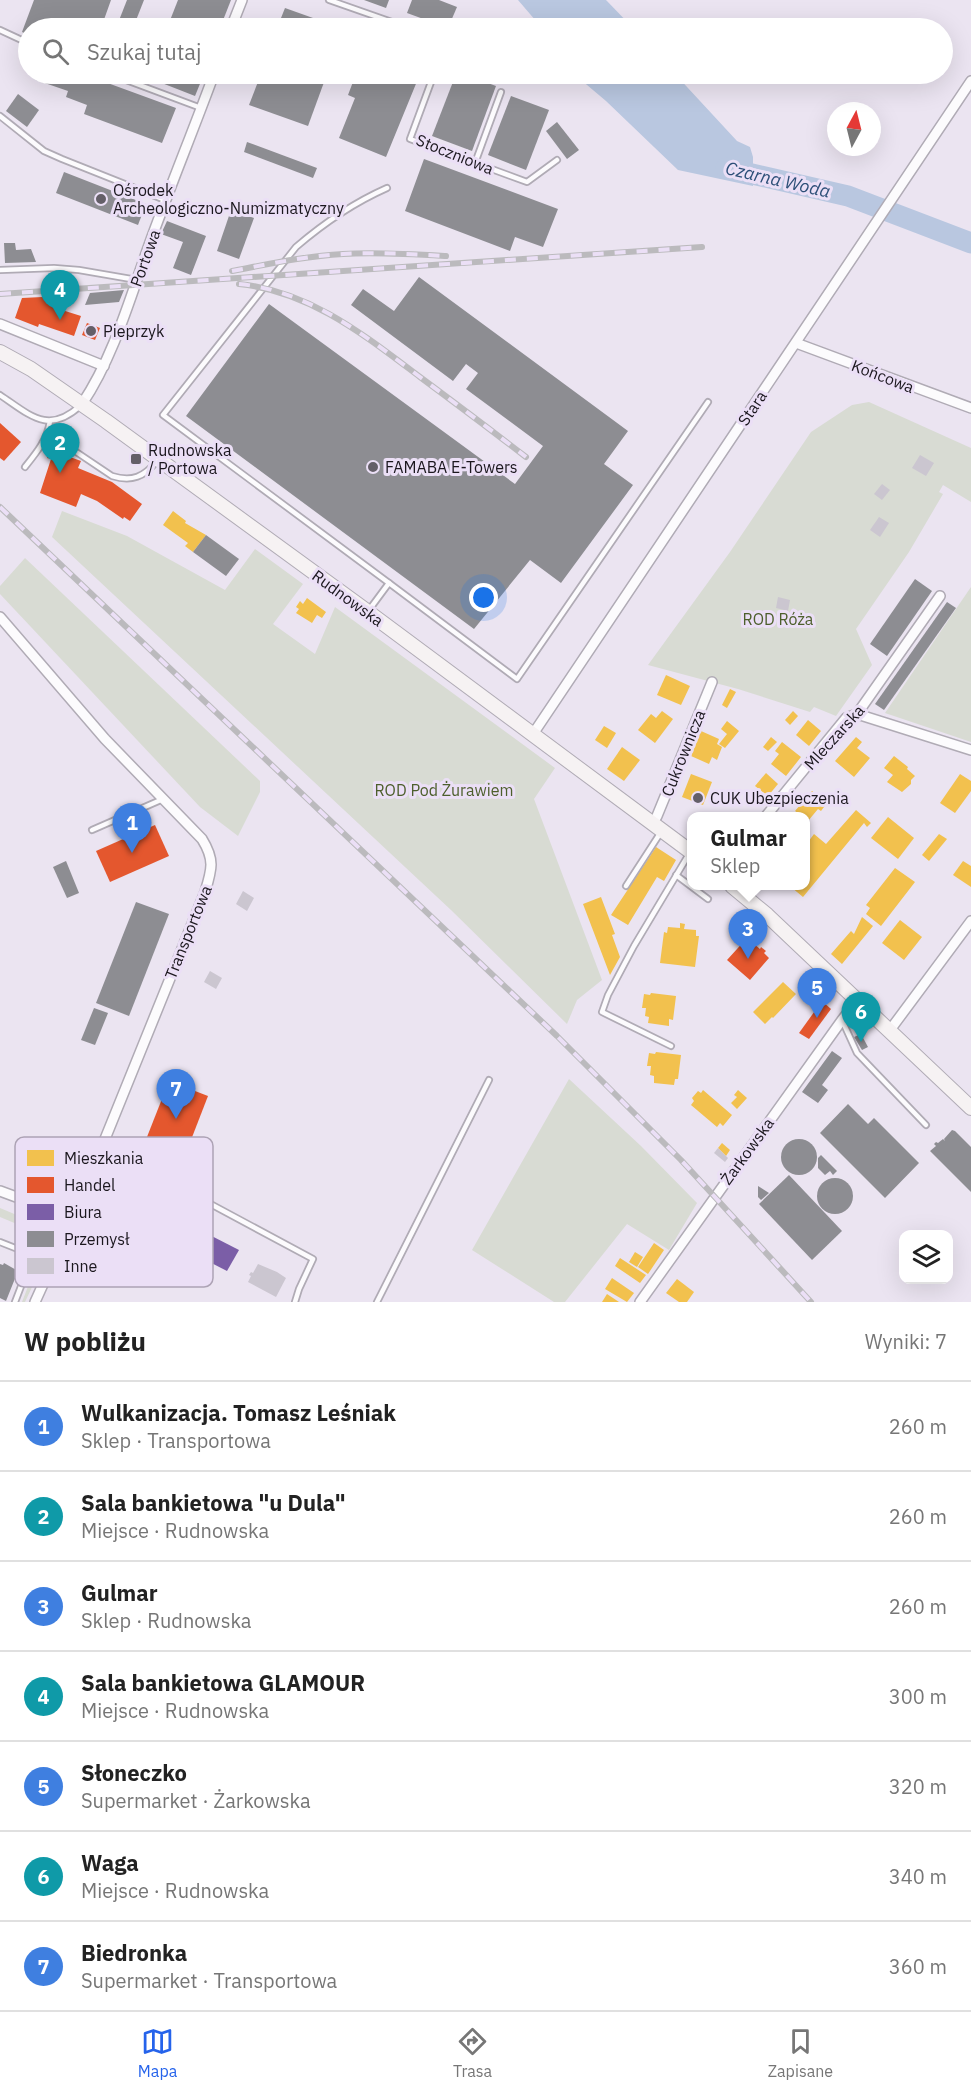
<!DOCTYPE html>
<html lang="pl">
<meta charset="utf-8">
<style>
:root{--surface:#fff;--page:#f6f6f6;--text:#222;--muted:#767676;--line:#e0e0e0;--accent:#2563eb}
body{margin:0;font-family:"IBM Plex Sans",sans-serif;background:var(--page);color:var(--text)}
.controls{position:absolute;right:18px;bottom:18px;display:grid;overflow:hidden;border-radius:12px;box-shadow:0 6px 24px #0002}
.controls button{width:54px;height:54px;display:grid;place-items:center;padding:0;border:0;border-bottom:2px solid var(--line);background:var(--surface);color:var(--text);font:30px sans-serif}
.compass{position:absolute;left:827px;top:102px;width:54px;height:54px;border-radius:50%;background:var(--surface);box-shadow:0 6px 24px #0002;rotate:7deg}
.you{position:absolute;left:484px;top:598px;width:21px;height:21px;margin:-15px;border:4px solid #fff;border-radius:50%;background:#1a73e8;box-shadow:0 0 0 9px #1a73e833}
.badge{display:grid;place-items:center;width:39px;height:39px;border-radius:50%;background:var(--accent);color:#fff;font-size:20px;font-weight:700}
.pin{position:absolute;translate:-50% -50px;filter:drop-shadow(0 2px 3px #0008)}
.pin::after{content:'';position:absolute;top:32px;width:21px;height:18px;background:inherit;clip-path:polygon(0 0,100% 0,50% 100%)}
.popup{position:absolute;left:687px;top:812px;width:123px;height:78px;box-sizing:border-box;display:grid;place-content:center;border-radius:12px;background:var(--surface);filter:drop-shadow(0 2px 4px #0005);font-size:20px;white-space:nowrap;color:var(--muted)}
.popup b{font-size:22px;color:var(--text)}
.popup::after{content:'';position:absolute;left:50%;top:100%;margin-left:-12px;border:12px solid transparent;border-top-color:var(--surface)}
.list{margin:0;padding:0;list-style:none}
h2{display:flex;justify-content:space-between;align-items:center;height:78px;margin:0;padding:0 24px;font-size:26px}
h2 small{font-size:20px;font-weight:400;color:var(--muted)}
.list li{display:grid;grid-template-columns:39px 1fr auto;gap:18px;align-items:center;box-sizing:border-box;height:90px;padding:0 24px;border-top:2px solid var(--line)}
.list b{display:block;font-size:22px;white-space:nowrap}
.list p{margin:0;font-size:20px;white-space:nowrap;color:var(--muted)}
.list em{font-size:20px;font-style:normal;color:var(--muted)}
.icon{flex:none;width:33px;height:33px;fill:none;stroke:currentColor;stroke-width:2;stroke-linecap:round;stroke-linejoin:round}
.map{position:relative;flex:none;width:971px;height:1302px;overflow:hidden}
.search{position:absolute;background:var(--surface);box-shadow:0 6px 24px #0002;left:18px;right:18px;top:18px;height:66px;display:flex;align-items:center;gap:15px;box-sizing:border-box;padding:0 21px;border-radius:33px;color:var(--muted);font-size:22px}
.sheet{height:708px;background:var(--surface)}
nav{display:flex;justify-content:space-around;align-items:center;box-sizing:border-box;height:84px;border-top:2px solid var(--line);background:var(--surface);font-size:16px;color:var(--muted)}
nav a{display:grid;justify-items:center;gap:3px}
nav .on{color:var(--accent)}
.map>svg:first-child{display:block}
.green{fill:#d8dbd3}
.water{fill:#b9c7e0}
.homes{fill:#f2c14e}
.shops{fill:#e4572e}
.offices{fill:#7b5ea7}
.industry{fill:#8d8d92}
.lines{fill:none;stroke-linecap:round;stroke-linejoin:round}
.river{stroke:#b9c7e0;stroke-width:21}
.building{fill:#cbc6d0}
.lane-casing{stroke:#b0abb5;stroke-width:8}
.street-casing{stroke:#b0abb5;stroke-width:12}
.secondary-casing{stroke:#b0abb5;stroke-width:16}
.lane{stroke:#fcfbfd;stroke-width:4.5}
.street{stroke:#fcfbfd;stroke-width:9}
.secondary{stroke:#f6f2f3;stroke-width:14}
.rail-casing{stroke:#bbbabd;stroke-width:6}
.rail{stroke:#ebdff6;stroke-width:4;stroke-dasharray:11;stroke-linecap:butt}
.poi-dot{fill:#645f68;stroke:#ebdff6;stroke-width:2}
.labels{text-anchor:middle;stroke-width:6;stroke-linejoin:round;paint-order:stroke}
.street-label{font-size:16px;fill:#1b171e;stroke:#ebdff6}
.poi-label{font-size:16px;fill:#1b171e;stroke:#ebdff6;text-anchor:start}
.park-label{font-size:16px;fill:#4d5f2c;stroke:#ebdff6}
.water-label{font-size:18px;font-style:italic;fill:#2d4f78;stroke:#ebdff6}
.key{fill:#ebdff6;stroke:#ada3b5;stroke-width:1.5}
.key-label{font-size:16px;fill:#1b171e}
</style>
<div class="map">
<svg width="971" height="1302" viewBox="0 0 971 1302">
<rect width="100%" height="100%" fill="#ebe4f1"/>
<g class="green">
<polygon points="869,402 971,448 971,502 943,485 939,492 943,494 909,552 856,629 872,665 836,716 814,707 810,712 738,689 648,665 730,552 811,432 852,405"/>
<polygon points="62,511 127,536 225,590 255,549 303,584 273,624 315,654 335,607 555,768 534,799 602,980 577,1000 567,1024 451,910 52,537"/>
<polygon points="25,558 260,781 260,792 238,836 200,807 0,594 0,586"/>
<polygon points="971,587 971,742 885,713"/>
<polygon points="569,1079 641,1146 697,1203 669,1250 627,1224 565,1302 554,1302 472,1250"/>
<polygon points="0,1208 31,1221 43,1218 50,1221 56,1236 25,1302 22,1302 39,1258 36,1232 0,1217"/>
</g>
<g class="water">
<polygon points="518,0 606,0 633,28 542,28"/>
<polygon points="574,74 675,74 737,141 750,147 753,157 753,186 678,170 606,101"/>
</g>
<g class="homes">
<polygon points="173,511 186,521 185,523 206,535 193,552 185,546 188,543 163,525"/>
<polygon points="307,598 326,612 322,618 317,615 312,623 296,613 299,609 296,607 300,601 303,604"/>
<polygon points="666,675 690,686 681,705 657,695"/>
<polygon points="730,689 736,692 727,708 722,705"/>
<polygon points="662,711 673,719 655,743 638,730 651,714 656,718"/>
<polygon points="793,711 798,716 790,725 785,720"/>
<polygon points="808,720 821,731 809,746 796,735"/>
<polygon points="727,721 739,731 725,748 719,744 727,734 721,729"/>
<polygon points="604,726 616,733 607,748 595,740"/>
<polygon points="701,731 719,739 717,744 722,747 717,760 712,757 709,764 691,756"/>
<polygon points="771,737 777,742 768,751 763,747"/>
<polygon points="856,737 862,742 857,748 870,758 854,777 835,761"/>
<polygon points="782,742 801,757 786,776 771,764 779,754 775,751"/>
<polygon points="622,747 640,760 624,781 607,769"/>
<polygon points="894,756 908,767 907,769 915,776 911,780 911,784 902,792 887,782 893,775 884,768"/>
<polygon points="766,773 778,784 768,796 755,786"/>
<polygon points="691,774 712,782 703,805 682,797"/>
<polygon points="960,774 971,781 971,791 955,813 940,803"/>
<polygon points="812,791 827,803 821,811 818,809 808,821 805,816 802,816 795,811"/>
<polygon points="856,810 871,823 867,827 864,823 803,897 791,887 805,886 805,869 809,864 805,860 805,846 814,834 826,844"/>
<polygon points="888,817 914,838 898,859 871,838"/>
<polygon points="939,834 947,839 929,861 922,855"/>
<polygon points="656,847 676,860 664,881 657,877 628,925 611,915"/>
<polygon points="963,861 971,866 971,887 953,875"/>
<polygon points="895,868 915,882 881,926 866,914 870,908 866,905"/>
<polygon points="601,897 615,934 612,935 620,957 610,975 583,904"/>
<polygon points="862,917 873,926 842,964 831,954 851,931 854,934"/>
<polygon points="900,920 922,937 904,960 882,943"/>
<polygon points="680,923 685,924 684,929 696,930 696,936 699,936 695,967 660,963 664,932 667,933 668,927 680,928"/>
<polygon points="783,982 796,994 773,1018 772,1017 765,1024 753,1012"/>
<polygon points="651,993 676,996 673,1020 669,1019 669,1026 648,1023 649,1017 645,1016 646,1008 642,1008 644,994 650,995"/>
<polygon points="656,1052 681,1055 678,1079 675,1079 674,1085 654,1083 654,1076 650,1075 651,1066 647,1066 649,1053 655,1054"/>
<polygon points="703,1090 732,1115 723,1126 720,1123 717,1127 691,1105 694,1101 692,1098 698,1091 701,1093"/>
<polygon points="738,1090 747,1098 737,1109 731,1103 737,1097 734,1095"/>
<polygon points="722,1143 730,1150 726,1156 718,1148"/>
<polygon points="654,1243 664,1250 648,1274 638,1267"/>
<polygon points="635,1252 643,1257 637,1267 629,1262"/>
<polygon points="620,1258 646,1275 640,1283 615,1266"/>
<polygon points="612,1278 634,1293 627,1302 605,1289"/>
<polygon points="677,1279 694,1292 687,1302 679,1302 666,1293"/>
<polygon points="607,1294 619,1302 602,1302"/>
</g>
<g class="shops">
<polygon points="63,296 60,300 65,302 62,310 81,316 74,336 39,324 38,327 15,318 22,298"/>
<polygon points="87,323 100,328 95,340 82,335"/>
<polygon points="0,423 21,442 4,461 0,458"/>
<polygon points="53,444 57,444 71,454 70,457 81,461 78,468 112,482 142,504 130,521 124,517 123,519 97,501 81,494 76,507 40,493 51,459 47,458"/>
<polygon points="155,825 169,856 110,882 96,851"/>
<polygon points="747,938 760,949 761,947 766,951 764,953 769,958 750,980 727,960"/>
<polygon points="822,1001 831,1009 809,1039 799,1033"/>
<polygon points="169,1081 208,1096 184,1158 145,1142"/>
</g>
<polygon class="offices" points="198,1229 239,1250 227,1271 186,1250"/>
<g class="industry">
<polygon points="34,0 111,0 101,28 28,28 28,35 22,32"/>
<polygon points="127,0 144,0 133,28 116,28"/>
<polygon points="178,0 231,0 220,28 167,28"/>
<polygon points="364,0 389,0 386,8"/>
<polygon points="412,0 439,0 457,7 448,28 407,13"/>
<polygon points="285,8 341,28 277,28"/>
<polygon points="39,74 83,74 176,108 162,143 84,114 87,105 66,97 68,91 36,80"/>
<polygon points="150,74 204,74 195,96 149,78"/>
<polygon points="261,74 327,74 308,126 249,105"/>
<polygon points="356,74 420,74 386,157 339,138 355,98 348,95"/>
<polygon points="456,74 463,74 496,86 472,151 432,136"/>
<polygon points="18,94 39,110 27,127 6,111"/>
<polygon points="511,96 549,110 526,170 488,155"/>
<polygon points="557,122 579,150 567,159 546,131"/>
<polygon points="247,142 317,168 313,178 244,152"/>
<polygon points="424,159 558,209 543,247 515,237 510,251 405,211"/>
<polygon points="64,172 146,204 138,225 56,193"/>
<polygon points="231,210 254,218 239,259 217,251"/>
<polygon points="167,221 206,236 191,275 173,268 183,242 161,234"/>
<polygon points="4,243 15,243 16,250 31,249 36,262 5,263"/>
<polygon points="419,277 628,431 604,464 633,485 561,583 530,560 474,629 186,416 269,304 515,484 543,446 466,389 478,373 466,364 453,381 351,305 363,289 394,311"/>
<polygon points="124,290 119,302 85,305 90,293"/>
<polygon points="206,535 239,559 226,576 193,552"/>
<polygon points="915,579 932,591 887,656 870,644"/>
<polygon points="947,602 956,608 884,710 875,704"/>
<polygon points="66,861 79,893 67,898 53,867"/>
<polygon points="136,902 169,914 129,1016 96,1003"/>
<polygon points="94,1008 108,1013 95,1045 81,1040"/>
<polygon points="861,1034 868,1047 862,1050 854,1037"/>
<polygon points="832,1051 842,1058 822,1085 828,1090 818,1103 802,1092"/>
<polygon points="848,1104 868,1124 874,1118 919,1163 885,1198 820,1133"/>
<polygon points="952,1130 955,1131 971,1147 971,1192 930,1151 936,1146 934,1144 936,1142 938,1143 943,1139 945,1141 944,1139"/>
<circle cx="799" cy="1157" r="18"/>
<polygon points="821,1155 837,1171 833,1175 830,1171 825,1175 818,1168 818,1158"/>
<polygon points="789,1175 842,1231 812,1260 759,1204"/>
<circle cx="835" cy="1196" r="18"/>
<polygon points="758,1186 769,1193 761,1200 758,1197"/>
<polygon points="4,1263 18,1271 6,1301 0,1298 0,1264 3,1265"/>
</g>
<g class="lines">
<polyline class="river" points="726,168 848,196 971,243"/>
</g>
<g class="building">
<polygon points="920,455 934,463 926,476 912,468"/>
<polygon points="882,484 890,490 882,500 874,494"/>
<polygon points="879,517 889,523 880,537 870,530"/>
<polygon points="778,597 790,600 788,611 776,608"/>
<polygon points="243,891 254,898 247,911 236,904"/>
<polygon points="210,971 222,978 216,989 204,982"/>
<polygon points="718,1148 728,1158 725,1162 714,1153"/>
<polygon points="258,1264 277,1272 286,1278 276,1297 248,1282 251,1276 249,1275 251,1272 253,1273"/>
</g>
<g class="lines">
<g class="lane-casing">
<g id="lane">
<polyline points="329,0 409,28"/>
<polyline points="0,30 28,43"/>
<polyline points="110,74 201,108"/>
<polyline points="434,74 410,139 527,182 557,160"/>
<polyline points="0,116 44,151 62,159 165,200"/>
<polyline points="475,163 501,92"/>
<path d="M 387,188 C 353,203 324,223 296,247 L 163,415 L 389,583"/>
<polyline points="0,270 54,268 79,270 137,280"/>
<path d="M 0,395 C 30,415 48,435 80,406"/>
<path d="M 48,433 L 112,476 C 132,482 144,477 157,461"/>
<path d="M 25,467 C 37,452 47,440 50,421"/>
<polyline points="369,610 389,583 517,679 708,402"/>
<polyline points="92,830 163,799"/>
<polyline points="676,875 708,899"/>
<polyline points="626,886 661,832"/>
<polyline points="842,1020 857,1053 926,1125"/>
<polyline points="671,1046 602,1012 608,995 634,946 689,854"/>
<polyline points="137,1149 186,1175 143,1252"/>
<polyline points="73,1218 106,1231 191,1280"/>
<polyline points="0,1242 33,1255 15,1302"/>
<polyline points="153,1257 190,1193 313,1259 299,1289 295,1302"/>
<polyline points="377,1302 489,1080"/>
</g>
</g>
<g class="street-casing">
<g id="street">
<polyline points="231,28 242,0"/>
<polyline points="0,324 104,366"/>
<polyline points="796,343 971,408"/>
<path d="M 82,404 C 114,356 130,298 149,245 C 170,187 193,131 214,74"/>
<path d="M 0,617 L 105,739 L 202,839 C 215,860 212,869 205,892 L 73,1218 L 35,1302"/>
<polyline points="857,714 971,750"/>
<polyline points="533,734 971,81"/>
<polyline points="766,816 846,718 857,714 940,596"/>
<polyline points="653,823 657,816 712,682"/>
<polyline points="890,1030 971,921"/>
<polyline points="0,1191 73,1218"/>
<polyline points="640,1302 842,1020 857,1001"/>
</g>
</g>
<g class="secondary-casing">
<g id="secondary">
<polyline points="0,352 31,369 106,421 368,612 691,852"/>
<polyline points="732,886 767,915 971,1108"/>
</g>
</g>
<use href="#lane" class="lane"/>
<use href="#street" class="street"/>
<use href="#secondary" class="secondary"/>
<g class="rail-casing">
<g id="rail">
<path d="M 232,271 C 269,264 306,256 343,254 C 377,252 411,254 446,256"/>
<path d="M 239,284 C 310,291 364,335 420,377 C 455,403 491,430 526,457"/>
<polyline points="0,294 702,247"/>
<polyline points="0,507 557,1036 681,1160 811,1302"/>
</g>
</g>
<use href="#rail" class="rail"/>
</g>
<g class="poi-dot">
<circle cx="101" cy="199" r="6"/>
<circle cx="91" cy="331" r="6"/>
<rect x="130" y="453" width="12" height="12" rx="3"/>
<circle cx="373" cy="467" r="6"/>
<circle cx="698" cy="798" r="6"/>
</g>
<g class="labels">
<g class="street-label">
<text transform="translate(455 154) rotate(22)" y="6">Stoczniowa</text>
<text transform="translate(145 258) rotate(-70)" y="6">Portowa</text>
<text transform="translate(883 376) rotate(21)" y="6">Końcowa</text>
<text transform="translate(752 408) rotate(-56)" y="6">Stara</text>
<text transform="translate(348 598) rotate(36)" y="6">Rudnowska</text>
<text transform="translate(834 737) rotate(-48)" y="6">Mleczarska</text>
<text transform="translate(683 753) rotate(-68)" y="6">Cukrownicza</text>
<text transform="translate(188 932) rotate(-68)" y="6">Transportowa</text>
<text transform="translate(747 1151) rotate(-54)" y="6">Żarkowska</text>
</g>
<g class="poi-label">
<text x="113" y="196">Ośrodek<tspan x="113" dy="18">Archeologiczno-Numizmatyczny</tspan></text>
<text x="103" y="337">Pieprzyk</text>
<text x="148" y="456">Rudnowska<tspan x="148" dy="18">/ Portowa</tspan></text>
<text x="385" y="473">FAMABA E-Towers</text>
<text x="710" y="804">CUK Ubezpieczenia</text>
</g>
<g class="park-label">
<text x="778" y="625">ROD Róża</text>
<text x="444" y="796">ROD Pod Żurawiem</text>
</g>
<g class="water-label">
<text transform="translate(778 180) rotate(13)" y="6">Czarna Woda</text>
</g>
</g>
<rect x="15" y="1137" width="198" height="150" rx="9" class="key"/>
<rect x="27" y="1150" width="27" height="16" fill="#f2c14e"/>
<rect x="27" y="1177" width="27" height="16" fill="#e4572e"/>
<rect x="27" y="1204" width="27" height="16" fill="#7b5ea7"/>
<rect x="27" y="1231" width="27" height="16" fill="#8d8d92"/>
<rect x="27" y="1258" width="27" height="16" fill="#cbc6d0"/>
<g class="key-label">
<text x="64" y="1164">Mieszkania</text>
<text x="64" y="1191">Handel</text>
<text x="64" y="1218">Biura</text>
<text x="64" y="1245">Przemysł</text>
<text x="64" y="1272">Inne</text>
</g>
</svg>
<div class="controls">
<button><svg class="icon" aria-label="layers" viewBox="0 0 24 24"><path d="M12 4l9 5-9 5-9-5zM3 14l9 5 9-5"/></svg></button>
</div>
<svg class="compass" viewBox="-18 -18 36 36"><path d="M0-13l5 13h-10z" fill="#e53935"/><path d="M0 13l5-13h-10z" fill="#767676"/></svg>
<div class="you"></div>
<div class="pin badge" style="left:132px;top:853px;background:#3f7fe0">1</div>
<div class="pin badge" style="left:60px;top:473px;background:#0f9aa8">2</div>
<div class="pin badge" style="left:748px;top:959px;background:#3f7fe0">3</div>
<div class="popup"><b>Gulmar</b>Sklep</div>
<div class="pin badge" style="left:60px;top:320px;background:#0f9aa8">4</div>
<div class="pin badge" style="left:817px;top:1018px;background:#3f7fe0">5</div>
<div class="pin badge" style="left:861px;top:1042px;background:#0f9aa8">6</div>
<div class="pin badge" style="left:176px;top:1119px;background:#3f7fe0">7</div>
<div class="search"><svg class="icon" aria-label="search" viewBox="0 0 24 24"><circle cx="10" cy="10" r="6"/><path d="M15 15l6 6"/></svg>Szukaj tutaj</div>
</div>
<section class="sheet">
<h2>W pobliżu<small>Wyniki: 7</small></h2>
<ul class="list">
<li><span class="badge" style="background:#3f7fe0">1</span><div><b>Wulkanizacja. Tomasz Leśniak</b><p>Sklep · Transportowa</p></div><em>260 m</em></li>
<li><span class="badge" style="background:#0f9aa8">2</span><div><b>Sala bankietowa &quot;u Dula&quot;</b><p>Miejsce · Rudnowska</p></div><em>260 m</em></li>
<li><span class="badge" style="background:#3f7fe0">3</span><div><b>Gulmar</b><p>Sklep · Rudnowska</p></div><em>260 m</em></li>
<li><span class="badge" style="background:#0f9aa8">4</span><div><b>Sala bankietowa GLAMOUR</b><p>Miejsce · Rudnowska</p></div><em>300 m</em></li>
<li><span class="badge" style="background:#3f7fe0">5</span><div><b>Słoneczko</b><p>Supermarket · Żarkowska</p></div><em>320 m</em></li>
<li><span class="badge" style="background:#0f9aa8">6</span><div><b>Waga</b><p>Miejsce · Rudnowska</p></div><em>340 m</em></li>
<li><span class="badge" style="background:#3f7fe0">7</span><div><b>Biedronka</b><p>Supermarket · Transportowa</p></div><em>360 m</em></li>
</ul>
</section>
<nav>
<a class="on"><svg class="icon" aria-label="map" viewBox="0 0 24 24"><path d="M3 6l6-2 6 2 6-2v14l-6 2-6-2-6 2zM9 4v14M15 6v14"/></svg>Mapa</a>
<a><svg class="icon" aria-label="directions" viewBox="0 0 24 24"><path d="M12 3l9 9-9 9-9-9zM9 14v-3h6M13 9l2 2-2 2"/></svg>Trasa</a>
<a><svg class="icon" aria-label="saved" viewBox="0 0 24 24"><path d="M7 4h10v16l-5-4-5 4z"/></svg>Zapisane</a>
</nav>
